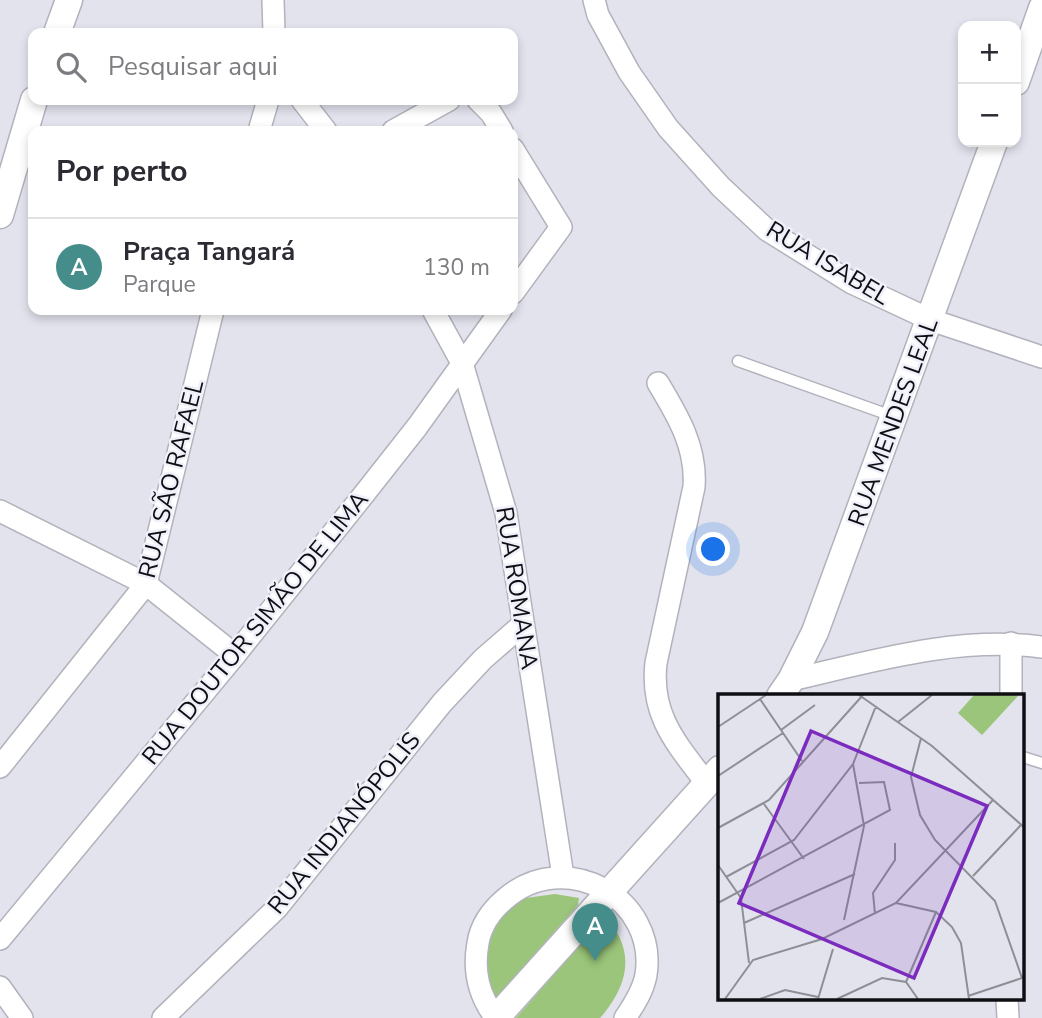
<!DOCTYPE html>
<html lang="pt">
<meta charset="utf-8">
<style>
:root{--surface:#fff;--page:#f2f2f3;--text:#2b2b33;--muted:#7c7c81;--line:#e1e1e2;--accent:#458d8b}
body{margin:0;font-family:"Nunito Sans",sans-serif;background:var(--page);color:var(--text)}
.controls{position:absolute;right:21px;top:21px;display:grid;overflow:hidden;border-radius:14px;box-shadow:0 4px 10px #0003}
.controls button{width:63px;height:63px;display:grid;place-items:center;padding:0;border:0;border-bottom:2px solid var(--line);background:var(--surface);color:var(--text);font:35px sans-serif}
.you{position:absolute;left:714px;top:550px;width:24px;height:24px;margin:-18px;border:5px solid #fff;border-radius:50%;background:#1a73e8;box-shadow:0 0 0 10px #1a73e833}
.badge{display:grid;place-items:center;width:46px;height:46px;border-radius:50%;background:var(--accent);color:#fff;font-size:23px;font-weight:700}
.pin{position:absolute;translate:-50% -58px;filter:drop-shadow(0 2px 4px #0008)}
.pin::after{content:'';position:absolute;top:37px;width:24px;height:21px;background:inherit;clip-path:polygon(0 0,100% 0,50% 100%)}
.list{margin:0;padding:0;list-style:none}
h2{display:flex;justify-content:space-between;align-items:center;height:91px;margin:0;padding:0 28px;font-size:30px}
h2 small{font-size:23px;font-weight:400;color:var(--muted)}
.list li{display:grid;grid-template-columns:46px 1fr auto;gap:21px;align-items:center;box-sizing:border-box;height:98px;padding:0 28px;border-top:2px solid var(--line)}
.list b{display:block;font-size:26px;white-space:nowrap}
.list p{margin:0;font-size:23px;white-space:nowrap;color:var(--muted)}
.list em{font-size:23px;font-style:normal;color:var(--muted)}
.icon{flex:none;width:38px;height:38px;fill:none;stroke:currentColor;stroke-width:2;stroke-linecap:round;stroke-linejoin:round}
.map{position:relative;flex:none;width:1042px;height:1018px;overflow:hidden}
.search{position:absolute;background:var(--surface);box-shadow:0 4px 10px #0003;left:28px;top:28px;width:490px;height:77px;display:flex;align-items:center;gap:18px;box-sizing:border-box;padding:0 24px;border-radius:14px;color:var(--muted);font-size:26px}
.panel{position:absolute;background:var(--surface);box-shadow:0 4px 10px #0003;left:28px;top:126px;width:490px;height:189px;border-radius:14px}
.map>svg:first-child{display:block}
.green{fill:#9bc57a}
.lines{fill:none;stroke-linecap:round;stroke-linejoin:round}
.service-casing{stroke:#b2b2bc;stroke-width:13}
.minor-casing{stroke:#b2b2bc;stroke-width:24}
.tertiary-casing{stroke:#b2b2bc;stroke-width:29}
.service{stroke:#fff;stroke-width:10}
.minor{stroke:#fff;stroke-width:21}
.tertiary{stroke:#fff;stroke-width:26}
.labels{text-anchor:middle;stroke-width:5;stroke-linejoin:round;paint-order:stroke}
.street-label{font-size:24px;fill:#0f0f13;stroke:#f0f0fb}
.inset-road{fill:none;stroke:#8e8e96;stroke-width:2}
.view{fill:#7b2cbf;fill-opacity:0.15;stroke:#7b2cbf;stroke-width:3.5}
.inset-edge{fill:none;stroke:#0f0f13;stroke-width:3.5}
</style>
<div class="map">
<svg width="1042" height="1018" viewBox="0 0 1042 1018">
<rect width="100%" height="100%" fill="#e2e3ed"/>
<g class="green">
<polygon points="555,894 579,898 578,905 496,998 489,1001 480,951 489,931 503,913 526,898"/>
<path d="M 607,919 C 637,953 627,987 600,1018 L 516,1018 L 599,923 Z"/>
</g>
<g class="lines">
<g class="service-casing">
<g id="service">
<polyline points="738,361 892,416"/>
<polyline points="1023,757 1042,763"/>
</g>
</g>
<g class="minor-casing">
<g id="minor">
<polyline points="273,0 274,33"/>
<polyline points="594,0 598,15 629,72 668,128 721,187 767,230 852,283 931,320 1042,357"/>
<polyline points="302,100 326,131"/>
<polyline points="478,100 491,113 502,131"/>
<polyline points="259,131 268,100"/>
<polyline points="393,131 449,100"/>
<polyline points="513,149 561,227 513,293"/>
<polyline points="433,310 462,363 506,513 563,876"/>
<path d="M 658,383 C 678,416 697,448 694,487 L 656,663 C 650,716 677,744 707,784"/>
<polyline points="0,511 146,584 235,655"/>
<polyline points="1011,643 1011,696"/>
<path d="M 791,680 C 873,661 957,636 1042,647"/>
<polyline points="0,767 146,584 213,310"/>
<polyline points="0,939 235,655 361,498 417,427 501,310"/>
<polyline points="0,987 22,1018"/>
<polyline points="1007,999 1008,1018"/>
<polyline points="163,1018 277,908 442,703 483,659 522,625"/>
<path d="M 496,1018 C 478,995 473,971 478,943 C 481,925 492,910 505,899 C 564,847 658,897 646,975 C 643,991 634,1005 625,1018"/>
</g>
</g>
<g class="tertiary-casing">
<g id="tertiary">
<polyline points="57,33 69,0"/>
<polyline points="1016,82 1042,8"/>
<polyline points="0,215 34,100"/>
<polyline points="780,696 791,680 815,632 994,142"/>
<polyline points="496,1018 720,769"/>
</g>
</g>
<use href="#service" class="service"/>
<use href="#minor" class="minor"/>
<use href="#tertiary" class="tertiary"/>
</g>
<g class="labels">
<g class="street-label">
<text transform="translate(828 263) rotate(31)" y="8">RUA ISABEL</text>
<text transform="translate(893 422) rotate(-70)" y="8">RUA MENDES LEAL</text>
<text transform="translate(171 479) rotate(-76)" y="8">RUA SÃO RAFAEL</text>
<text transform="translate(517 588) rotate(81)" y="8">RUA ROMANA</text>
<text transform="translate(255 628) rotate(-51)" y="8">RUA DOUTOR SIMÃO DE LIMA</text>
<text transform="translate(344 823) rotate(-51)" y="8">RUA INDIANÓPOLIS</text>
</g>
</g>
<g transform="translate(718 694)">
<rect width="306" height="306" fill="#e2e3ed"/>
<path d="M 256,1 L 298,1 L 300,2 L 264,41 L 240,19 Z" fill="#9bc57a"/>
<path class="inset-road" d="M 141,1 L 214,52 L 307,134M 42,5 L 84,67M 180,28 L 214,1M 0,33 L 48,1M 63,36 L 97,11M 203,44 L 193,83 L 202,121 L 217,146 L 277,207 L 304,284M 0,82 L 65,39M 46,110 L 86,165M 0,134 L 51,106 L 145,1M 0,171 L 23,204 L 31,269M 255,182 L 303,131M 8,183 L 76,146 L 135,70 L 158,12M 0,209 L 172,116 L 166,88 L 141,89M 178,209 L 218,218 L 234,233 L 243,249 L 251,305M 157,220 L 155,199 L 177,166 L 177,149M 126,226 L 146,132 L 135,70M 26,229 L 137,180M 188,288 L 218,218M 250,302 L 307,283M 7,305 L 35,266 L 104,245 L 178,209 L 275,106M 42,305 L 67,296 L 100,303M 100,305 L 115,255M 119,305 L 164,284 L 188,288 L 200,305"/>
<path class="view" d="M 93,37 L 269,112 L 196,284 L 21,209 Z"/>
<rect width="306" height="306" class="inset-edge"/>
</g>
</svg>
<div class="controls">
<button>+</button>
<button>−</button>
</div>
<div class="you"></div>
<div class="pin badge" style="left:595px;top:961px">A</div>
<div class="search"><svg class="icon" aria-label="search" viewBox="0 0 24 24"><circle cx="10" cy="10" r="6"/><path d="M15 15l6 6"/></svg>Pesquisar aqui</div>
<section class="panel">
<h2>Por perto<small></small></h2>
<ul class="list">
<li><span class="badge">A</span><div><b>Praça Tangará</b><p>Parque</p></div><em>130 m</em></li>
</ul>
</section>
</div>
